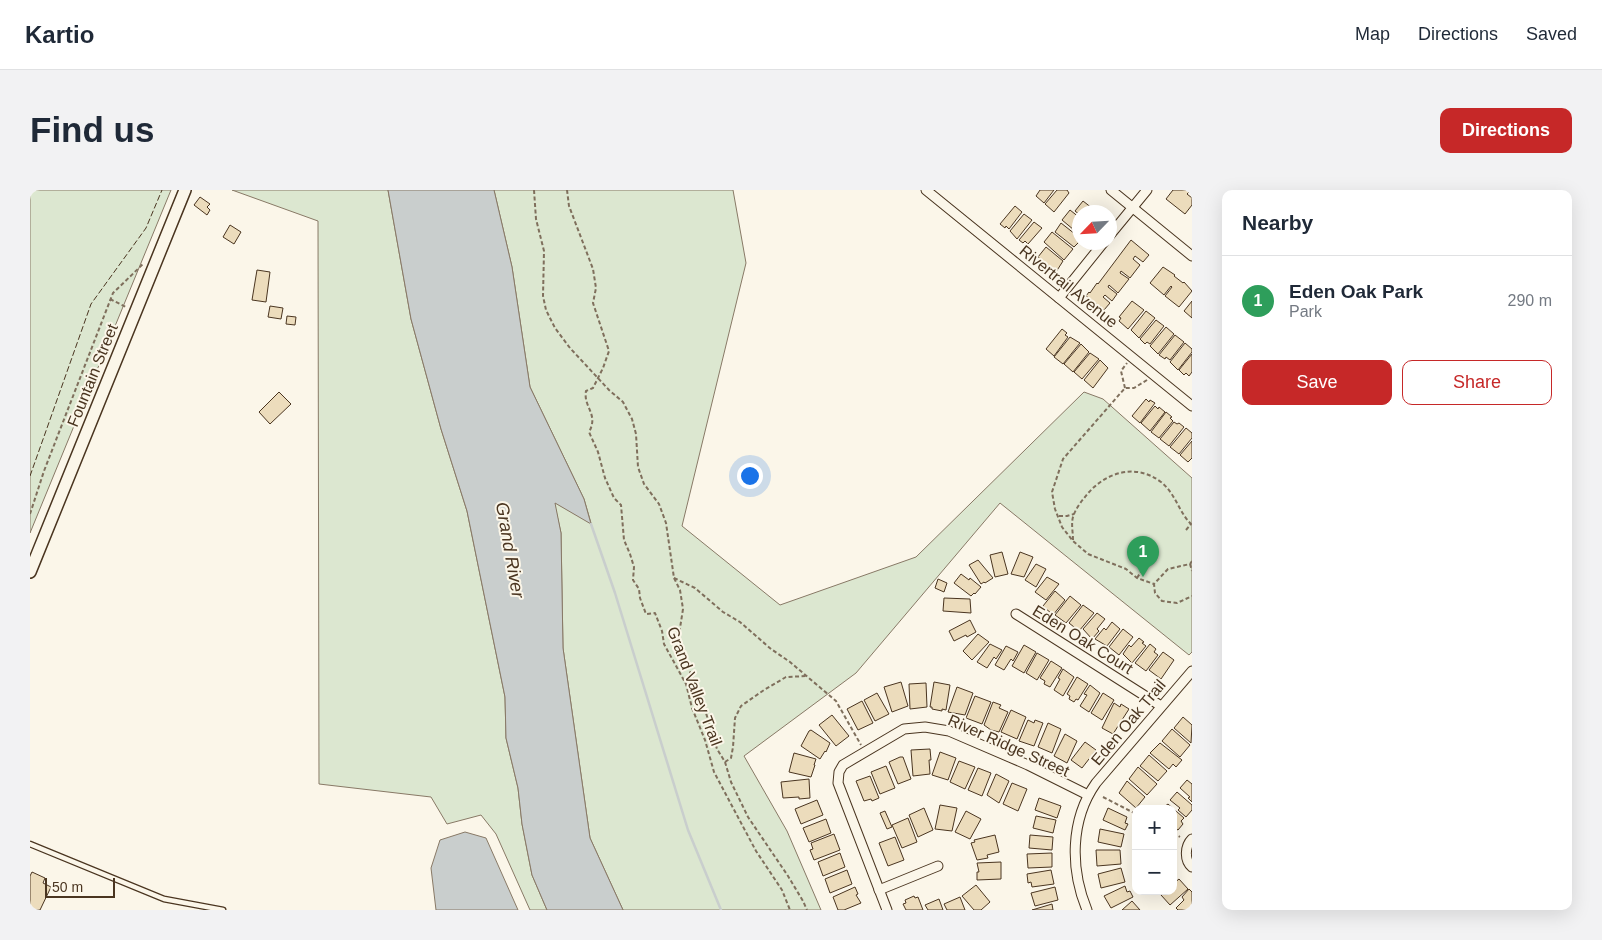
<!DOCTYPE html>
<meta charset="utf-8">
<style>
:root{--surface:#fff;--page:#f2f2f3;--text:#1f2937;--muted:#747a83;--line:#e0e1e3;--accent:#c62828}
body{margin:0;font-family:Arial,sans-serif;background:var(--page);color:var(--text)}
.controls{position:absolute;right:15px;bottom:15px;display:grid;overflow:hidden;border-radius:10px;box-shadow:0 5px 20px #0002}
.controls button{width:45px;height:45px;display:grid;place-items:center;padding:0;border:0;border-bottom:1px solid var(--line);background:var(--surface);color:var(--text);font:25px sans-serif}
.compass{position:absolute;left:1042px;top:15px;width:45px;height:45px;border-radius:50%;background:var(--surface);box-shadow:0 5px 20px #0002;rotate:245deg}
.scale{position:absolute;left:15px;bottom:12px;width:70px;box-sizing:border-box;padding-left:5px;border:2px solid #4a3520;border-top:0;font-size:14px;line-height:18px;white-space:nowrap;color:#4a3520;-webkit-text-stroke:4px #fbf6e9;paint-order:stroke}
.you{position:absolute;left:719px;top:285px;width:18px;height:18px;margin:-12px;border:4px solid #fff;border-radius:50%;background:#1a73e8;box-shadow:0 0 0 8px #1a73e833}
.badge{display:grid;place-items:center;width:32px;height:32px;border-radius:50%;background:var(--accent);color:#fff;font-size:16px;font-weight:700}
.pin{position:absolute;translate:-50% -41px;filter:drop-shadow(0 1px 2px #0008)}
.pin::after{content:'';position:absolute;top:26px;width:18px;height:15px;background:inherit;clip-path:polygon(0 0,100% 0,50% 100%)}
.list{margin:0;padding:0;list-style:none}
h2{display:flex;justify-content:space-between;align-items:center;height:65px;margin:0;padding:0 20px;font-size:21px}
h2 small{font-size:16px;font-weight:400;color:var(--muted)}
.list li{display:grid;grid-template-columns:32px 1fr auto;gap:15px;align-items:center;box-sizing:border-box;height:90px;padding:0 20px;border-top:1px solid var(--line)}
.list b{display:block;font-size:19px;white-space:nowrap}
.list p{margin:0;font-size:16px;white-space:nowrap;color:var(--muted)}
.list em{font-size:16px;font-style:normal;color:var(--muted)}
.actions{display:flex;gap:10px;padding:15px 20px}
.actions a{flex:1;padding:11px 0;border:1px solid var(--accent);border-radius:10px;text-align:center;font-size:18px;color:var(--accent)}
.actions .main{background:var(--accent);color:#fff}
.map{position:relative;flex:none;width:1162px;height:720px;overflow:hidden;border-radius:10px}
header{display:flex;align-items:center;gap:30px;box-sizing:border-box;height:70px;padding:0 25px;background:var(--surface);border-bottom:1px solid var(--line)}
header strong{font-size:24px}
nav{display:flex;gap:28px;margin-inline-start:auto;font-size:18px}
.intro{display:flex;align-items:center;justify-content:space-between;box-sizing:border-box;height:120px;padding:0 30px}
h1{margin:0;font-size:35px}
.button{padding:12px 22px;border-radius:10px;background:var(--accent);color:#fff;font-size:18px;font-weight:700}
main{display:flex;gap:30px;padding:0 30px}
aside{flex:1;background:var(--surface);border-radius:10px;box-shadow:0 5px 20px #0002}
.map>svg:first-child{display:block}
.green{fill:#dce7d0;stroke:#887966}
.water{fill:#c9cecd;stroke:#887966}
.lines{fill:none;stroke-linecap:round;stroke-linejoin:round}
.stream{stroke:#c9cecd;stroke-width:2.5}
.building{fill:#ecdcbc;stroke:#4a3520}
.service-casing{stroke:#4a3520;stroke-width:7}
.minor-casing{stroke:#4a3520;stroke-width:11}
.secondary-casing{stroke:#4a3520;stroke-width:14}
.path{stroke:#7f6f5c;stroke-width:2;stroke-dasharray:4 2.5;stroke-linecap:butt}
.service{stroke:#fbf6e9;stroke-width:4.5}
.minor{stroke:#fbf6e9;stroke-width:9}
.secondary{stroke:#fbf6e9;stroke-width:11}
.fence{stroke:#4a3520;stroke-width:1;stroke-dasharray:6 2.5;stroke-linecap:butt}
.labels{text-anchor:middle;stroke-width:4;stroke-linejoin:round;paint-order:stroke}
.street-label{font-size:16px;fill:#4a3520;stroke:#fbf6e9}
.water-label{font-size:18px;font-style:italic;fill:#4a3520;stroke:#fbf6e9}
</style>
<header>
<strong>Kartio</strong>
<nav><a>Map</a><a>Directions</a><a>Saved</a></nav>
</header>
<div class="intro"><h1>Find us</h1><a class="button">Directions</a></div>
<main>
<div class="map">
<svg width="1162" height="720" viewBox="0 0 1162 720">
<rect width="100%" height="100%" fill="#fbf6e9"/>
<g class="green">
<polygon points="0,0 141,0 0,343"/>
<polygon points="202,0 358,0 381,129 411,239 437,321 475,507 476,548 488,598 492,634 502,685 517,720 500,720 466,644 451,625 417,634 401,607 289,594 288,31"/>
<polygon points="464,0 703,0 716,73 652,336 750,415 886,367 1054,202 1073,209 1162,288 1162,462 1159,465 970,313 826,483 714,566 757,641 791,720 593,720 560,648 533,458 531,343 524,312 561,333 554,309 500,197 482,77"/>
</g>
<g class="water">
<polygon points="358,0 464,0 482,77 500,197 554,309 561,334 525,313 531,343 533,458 560,648 593,720 517,720 502,685 492,634 488,598 476,548 475,507 437,321 411,239 381,129"/>
<polygon points="435,642 456,648 488,720 406,720 401,678 410,650"/>
</g>
<g class="lines">
<polyline class="stream" points="561,334 585,403 658,640 691,720"/>
</g>
<g class="building">
<polygon points="1010,0 1024,0 1014,13 1006,6"/>
<polygon points="1027,0 1037,0 1039,3 1024,22 1015,14"/>
<polygon points="1143,0 1162,0 1162,5 1159,2 1157,4 1162,8 1162,15 1155,24 1136,9"/>
<polygon points="170,7 180,14 177,17 180,20 177,25 164,15"/>
<polygon points="1053,11 1067,22 1050,22 1050,25 1045,21"/>
<polygon points="985,16 992,22 979,39 976,36 975,38 970,34"/>
<polygon points="1040,20 1050,28 1050,45 1032,30"/>
<polygon points="994,24 1002,30 987,49 980,41"/>
<polygon points="1004,32 1012,38 998,54 995,51 993,53 989,50"/>
<polygon points="1031,33 1050,48 1050,51 1044,57 1025,42"/>
<polygon points="200,35 211,42 204,54 193,47"/>
<polygon points="1022,42 1043,59 1034,70 1014,52"/>
<polygon points="1101,50 1119,65 1113,72 1105,66 1103,69 1110,75 1100,88 1091,81 1090,83 1099,89 1088,103 1079,95 1078,97 1087,104 1082,111 1075,105 1073,107 1080,113 1074,120 1056,106 1059,102 1060,103 1067,93 1068,94"/>
<polygon points="1016,57 1033,71 1026,82 1008,67"/>
<polygon points="1133,77 1145,85 1144,86 1153,93 1154,92 1162,101 1149,117 1135,106 1142,97 1141,96 1134,105 1120,93"/>
<polygon points="227,80 240,82 236,112 222,110"/>
<polygon points="1102,111 1114,120 1098,139 1089,131 1091,128 1089,127"/>
<polygon points="1162,111 1162,128 1154,121"/>
<polygon points="240,116 253,118 251,129 238,127"/>
<polygon points="1116,121 1125,128 1109,148 1101,140"/>
<polygon points="257,126 266,127 265,135 256,134"/>
<polygon points="1126,130 1134,136 1120,154 1117,152 1115,154 1110,149"/>
<polygon points="1136,137 1144,144 1128,164 1120,156"/>
<polygon points="1032,139 1037,143 1035,145 1038,147 1024,166 1016,159"/>
<polygon points="1145,145 1154,152 1140,170 1136,167 1135,169 1129,165"/>
<polygon points="1040,147 1050,153 1033,174 1024,167"/>
<polygon points="1155,153 1162,159 1162,162 1148,180 1140,172"/>
<polygon points="1051,154 1059,162 1043,182 1034,174"/>
<polygon points="1060,163 1069,169 1052,189 1044,182"/>
<polygon points="1162,164 1162,182 1159,186 1156,183 1154,185 1149,180"/>
<polygon points="1070,170 1078,178 1063,198 1054,190"/>
<polygon points="249,202 261,214 240,234 229,222"/>
<polygon points="1116,209 1119,212 1120,210 1125,213 1110,233 1102,226"/>
<polygon points="1125,216 1128,219 1129,217 1135,222 1120,241 1111,233"/>
<polygon points="1136,222 1142,227 1140,228 1143,231 1129,248 1121,242"/>
<polygon points="1144,232 1147,234 1149,233 1154,237 1139,256 1130,249"/>
<polygon points="1156,238 1162,243 1162,248 1149,264 1140,257"/>
<polygon points="1162,251 1162,268 1158,272 1150,265"/>
<polygon points="972,362 978,384 965,387 960,365"/>
<polygon points="990,362 1003,367 994,387 981,384"/>
<polygon points="948,370 963,388 955,393 954,392 951,394 939,375"/>
<polygon points="1006,374 1016,379 1006,397 995,390"/>
<polygon points="931,384 939,390 940,388 951,397 945,404 944,403 941,406 924,393"/>
<polygon points="1017,387 1029,394 1016,410 1005,402"/>
<polygon points="908,389 917,393 914,402 905,398"/>
<polygon points="1025,401 1035,410 1023,425 1013,416"/>
<polygon points="1040,406 1051,415 1036,433 1025,425"/>
<polygon points="914,408 940,409 941,423 913,421"/>
<polygon points="1053,415 1064,423 1049,441 1039,433"/>
<polygon points="1067,423 1075,429 1067,439 1069,441 1062,449 1053,439"/>
<polygon points="940,430 946,442 937,447 936,445 924,451 919,441"/>
<polygon points="1082,432 1090,439 1077,456 1065,449 1074,438 1076,440"/>
<polygon points="1093,439 1103,447 1089,465 1079,457"/>
<polygon points="948,444 959,452 942,470 933,461"/>
<polygon points="1109,448 1114,452 1112,453 1116,456 1102,473 1093,464 1099,455 1101,457"/>
<polygon points="960,454 972,460 966,469 964,467 957,478 947,472"/>
<polygon points="1120,454 1126,459 1124,462 1128,465 1116,481 1105,473"/>
<polygon points="994,455 1006,462 994,483 982,476"/>
<polygon points="976,456 988,462 983,471 981,469 974,480 965,475"/>
<polygon points="1133,462 1144,470 1131,489 1119,480"/>
<polygon points="1007,463 1019,470 1007,490 996,483"/>
<polygon points="1021,471 1032,478 1020,497 1014,494 1015,491 1010,488"/>
<polygon points="1033,479 1044,487 1033,506 1024,500 1030,489 1028,488"/>
<polygon points="1047,487 1058,494 1048,510 1046,509 1044,512 1039,509 1040,506 1037,504"/>
<polygon points="871,492 878,516 862,522 854,497"/>
<polygon points="904,492 920,495 916,520 912,519 912,521 902,519 902,517 900,517"/>
<polygon points="896,493 897,517 880,519 879,494"/>
<polygon points="1060,495 1070,503 1059,522 1050,516 1057,505 1054,504"/>
<polygon points="927,497 943,503 935,525 918,522"/>
<polygon points="847,503 859,524 845,531 834,510"/>
<polygon points="1073,503 1084,510 1072,530 1061,523"/>
<polygon points="945,506 961,512 952,534 936,528"/>
<polygon points="832,511 843,533 828,540 817,519"/>
<polygon points="963,512 971,515 969,518 978,522 969,542 961,540 954,535"/>
<polygon points="1084,513 1090,517 1091,514 1099,519 1083,544 1072,538"/>
<polygon points="981,520 996,527 987,549 971,542"/>
<polygon points="802,525 819,546 806,556 789,535"/>
<polygon points="1153,527 1162,535 1161,553 1144,538"/>
<polygon points="998,530 1004,533 1005,530 1013,533 1004,556 989,551"/>
<polygon points="1018,533 1031,539 1022,563 1008,557"/>
<polygon points="1142,539 1160,555 1150,567 1132,551"/>
<polygon points="781,540 800,553 796,562 795,561 790,569 771,556 779,541"/>
<polygon points="1035,544 1047,551 1037,573 1024,566"/>
<polygon points="1055,552 1066,560 1052,578 1041,570"/>
<polygon points="1130,553 1152,570 1146,577 1143,574 1139,579 1120,563"/>
<polygon points="900,559 901,570 899,570 900,584 883,586 881,560"/>
<polygon points="910,562 926,568 918,590 902,585"/>
<polygon points="764,563 786,569 784,575 785,575 781,587 759,582"/>
<polygon points="1119,565 1137,581 1128,591 1110,576"/>
<polygon points="870,567 873,567 881,589 868,594 859,572"/>
<polygon points="929,571 945,577 935,599 920,592"/>
<polygon points="856,576 865,598 850,604 841,582"/>
<polygon points="1108,577 1127,594 1117,605 1099,589"/>
<polygon points="948,578 961,583 952,606 938,600"/>
<polygon points="966,584 979,591 969,613 957,605"/>
<polygon points="840,586 849,608 842,611 841,609 834,611 826,591"/>
<polygon points="779,589 780,608 769,609 769,607 753,608 751,592"/>
<polygon points="1157,590 1162,594 1162,612 1158,608 1160,607 1150,598"/>
<polygon points="1097,591 1115,607 1106,618 1089,603"/>
<polygon points="982,593 997,599 988,621 973,614"/>
<polygon points="1147,602 1162,615 1162,620 1156,627 1148,620 1150,618 1140,610"/>
<polygon points="1009,608 1031,616 1027,628 1005,620"/>
<polygon points="787,610 793,625 771,634 765,619"/>
<polygon points="1138,614 1154,628 1151,631 1153,634 1148,640 1143,637 1143,619 1131,619"/>
<polygon points="910,615 927,618 922,641 905,639"/>
<polygon points="894,618 903,640 888,647 879,625"/>
<polygon points="1078,618 1097,627 1095,633 1098,634 1095,640 1073,630"/>
<polygon points="855,621 862,637 857,639 850,623"/>
<polygon points="936,621 951,629 940,649 925,642"/>
<polygon points="1006,626 1026,630 1023,643 1003,638"/>
<polygon points="878,628 887,652 872,658 862,635"/>
<polygon points="796,629 801,643 779,652 773,638"/>
<polygon points="1070,639 1094,644 1091,657 1068,652"/>
<polygon points="804,644 810,660 784,670 780,660 783,659 781,653"/>
<polygon points="965,645 969,662 957,665 958,668 947,670 941,653 945,652 944,650"/>
<polygon points="1000,645 1023,647 1022,660 999,658"/>
<polygon points="865,647 874,670 858,676 849,653"/>
<polygon points="1066,660 1090,660 1091,674 1067,676"/>
<polygon points="810,663 815,677 793,686 788,672"/>
<polygon points="1022,663 1022,677 998,678 997,664"/>
<polygon points="971,672 971,689 947,690 947,682 949,682 947,673"/>
<polygon points="1091,678 1095,692 1071,698 1068,684"/>
<polygon points="817,680 822,694 800,703 795,689"/>
<polygon points="1021,680 1024,694 1002,697 1001,692 998,693 997,684"/>
<polygon points="2,682 15,688 13,693 21,697 10,720 0,720 0,686"/>
<polygon points="1149,689 1158,699 1140,715 1131,705 1135,701 1143,701 1143,694"/>
<polygon points="946,695 960,712 951,720 944,720 932,706"/>
<polygon points="1095,696 1097,702 1100,701 1103,707 1081,718 1074,706"/>
<polygon points="825,697 828,704 826,705 831,713 814,720 808,720 803,707"/>
<polygon points="1025,697 1028,710 1005,716 1001,703"/>
<polygon points="1159,699 1162,702 1162,717 1159,720 1148,720 1146,718 1154,710 1152,707"/>
<polygon points="884,706 885,708 888,707 893,720 876,720 873,714 876,713 875,710"/>
<polygon points="930,707 935,720 917,720 914,714"/>
<polygon points="909,709 913,720 898,720 895,715"/>
<polygon points="1102,711 1110,720 1092,720"/>
<polygon points="1022,714 1023,720 1002,720"/>
</g>
<g class="lines">
<g class="service-casing">
<polyline id="service" points="0,654 134,709 193,720"/>
</g>
<g class="minor-casing">
<g id="minor">
<polyline points="896,0 1162,216"/>
<polyline points="1081,0 1162,66"/>
<polyline points="1080,45 1117,0"/>
<polyline points="1029,108 1074,52"/>
<polyline points="986,424 1131,516"/>
<path d="M 1162,649 C 1155,656 1154,670 1162,677"/>
<polyline points="849,700 908,676"/>
<polyline points="857,720 808,593 809,582 813,575 874,539 895,537 919,541 998,575 1058,605"/>
<path d="M 1057,720 C 1040,679 1040,630 1066,593 L 1162,481"/>
</g>
</g>
<g class="secondary-casing">
<polyline id="secondary" points="0,382 155,0"/>
</g>
<g class="path">
<polyline points="504,0 506,29 514,61 513,106 516,120 525,138 540,158 579,200 593,212 602,229 606,244 608,277 614,294 629,314 636,333 644,388 650,400 653,419 648,451 676,523 687,559 695,572 701,592 718,627 758,686 773,711 777,720"/>
<path d="M 537,0 L 539,16 L 563,79 L 566,98 L 563,113 L 579,161 L 573,178 L 563,198 L 556,201 C 553,217 569,224 559,242 L 568,262 L 575,288 L 584,308 L 591,315 L 594,350 L 600,364 L 604,377 L 603,390 L 609,399 L 610,408 L 616,424 L 625,423 L 632,441 L 634,454 L 656,494 L 662,518 L 675,550 L 684,582 L 726,661 L 752,700 L 760,720"/>
<polyline points="80,109 96,117"/>
<polyline points="1117,190 1104,198 1095,198 1033,269 1022,302 1025,319 1032,337 1043,351 1058,364 1096,379 1107,388 1124,394"/>
<polyline points="1095,198 1091,181 1097,173"/>
<polyline points="0,324 14,281 83,103 113,74"/>
<polyline points="1029,326 1037,326 1044,324"/>
<polyline points="1156,340 1161,334"/>
<path d="M 1043,350 C 1043,342 1041,334 1043,327 C 1045,320 1050,313 1055,307 C 1073,283 1105,272 1131,292 C 1146,304 1149,323 1162,335"/>
<polyline points="1162,371 1160,374 1138,379 1124,394 1125,403 1132,411 1147,413 1162,406"/>
<polyline points="1160,374 1162,381"/>
<polyline points="644,388 665,398 693,422 710,432 741,459 760,472 806,511 831,555"/>
<polyline points="1107,388 1112,380"/>
<polyline points="695,572 701,568 703,557 705,528 711,516 734,500 756,487 777,486"/>
<polyline points="1073,607 1106,624"/>
<polyline points="1143,643 1150,647"/>
</g>
<use href="#service" class="service"/>
<use href="#minor" class="minor"/>
<use href="#secondary" class="secondary"/>
<polyline class="fence" points="0,286 61,114 116,38 132,0"/>
</g>
<g class="labels">
<g class="street-label">
<text transform="translate(1039 96) rotate(39)" y="6">Rivertrail Avenue</text>
<text transform="translate(62 185) rotate(-68)" y="6">Fountain Street</text>
<text transform="translate(1053 449) rotate(32)" y="6">Eden Oak Court</text>
<text transform="translate(665 496) rotate(69)" y="6">Grand Valley Trail</text>
<text transform="translate(1098 532) rotate(-50)" y="6">Eden Oak Trail</text>
<text transform="translate(979 555) rotate(24)" y="6">River Ridge Street</text>
</g>
<g class="water-label">
<text transform="translate(480 360) rotate(80)" y="6">Grand River</text>
</g>
</g>
</svg>
<div class="controls">
<button>+</button>
<button>−</button>
</div>
<svg class="compass" viewBox="-18 -18 36 36"><path d="M0-13l5 13h-10z" fill="#e53935"/><path d="M0 13l5-13h-10z" fill="#747a83"/></svg>
<div class="scale">50 m</div>
<div class="you"></div>
<div class="pin badge" style="left:1113px;top:387px;background:#2e9e5b">1</div>
</div>
<aside>
<h2>Nearby<small></small></h2>
<ul class="list">
<li><span class="badge" style="background:#2e9e5b">1</span><div><b>Eden Oak Park</b><p>Park</p></div><em>290 m</em></li>
</ul>
<div class="actions"><a class="main">Save</a><a>Share</a></div>
</aside>
</main>
